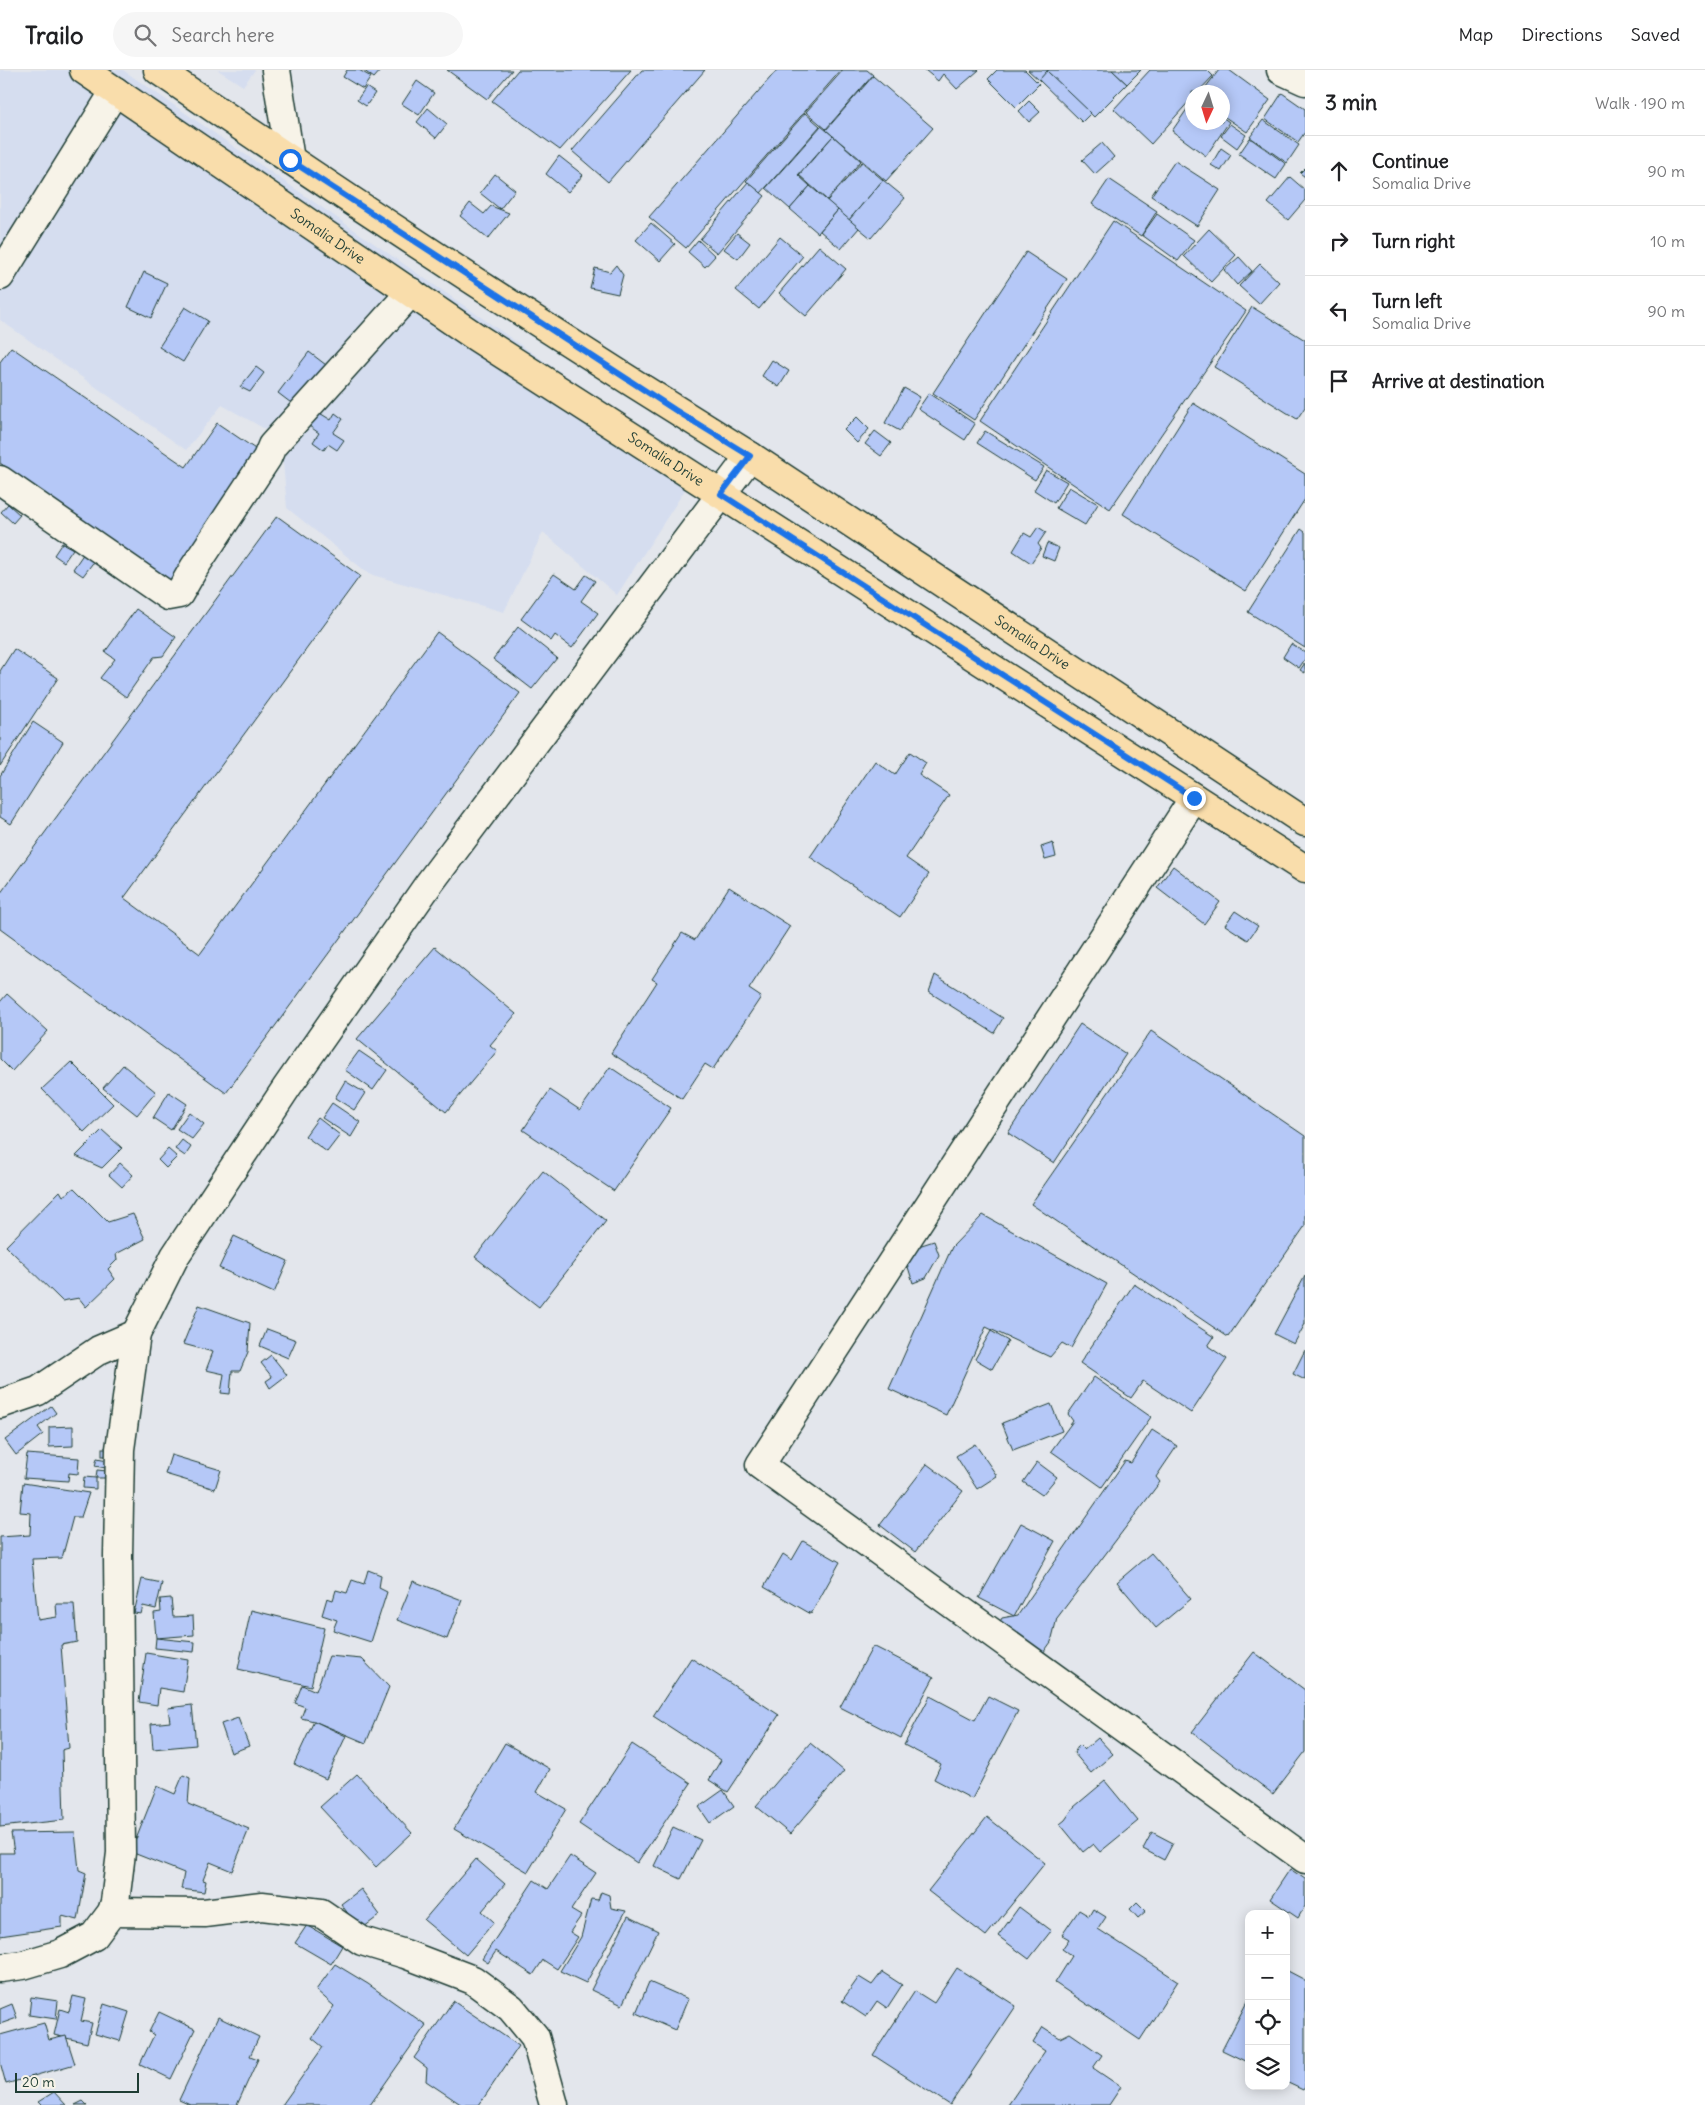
<!DOCTYPE html>
<meta charset="utf-8">
<style>
:root{--surface:#fff;--page:#f6f6f6;--text:#202124;--muted:#757577;--line:#e0e0e0}
body{margin:0;font-family:Delius,sans-serif;background:var(--page);color:var(--text)}
.controls{position:absolute;right:15px;bottom:15px;display:grid;overflow:hidden;border-radius:10px;box-shadow:0 2px 12px #0003}
.controls button{width:45px;height:45px;display:grid;place-items:center;padding:0;border:0;border-bottom:1px solid var(--line);background:var(--surface);color:var(--text);font:25px sans-serif}
.compass{position:absolute;left:1185px;top:15px;width:45px;height:45px;border-radius:50%;background:var(--surface);box-shadow:0 2px 12px #0003;rotate:184deg}
.scale{position:absolute;left:15px;bottom:12px;width:124px;box-sizing:border-box;padding-left:5px;border:2px solid #1f3d34;border-top:0;font-size:14px;line-height:18px;white-space:nowrap;color:#1f3d34;-webkit-text-stroke:4px #f7f3e8;paint-order:stroke}
.stop{position:absolute;width:15px;height:15px;margin:-11px;border:4px solid #1a73e8;border-radius:50%;background:#fff}
.stop.end{background:#1a73e8;border-color:#fff;box-shadow:0 1px 5px #0008}
.list{margin:0;padding:0;list-style:none}
h2{display:flex;justify-content:space-between;align-items:center;height:65px;margin:0;padding:0 20px;font-size:21px}
h2 small{font-size:16px;font-weight:400;color:var(--muted)}
.list li{display:grid;grid-template-columns:32px 1fr auto;gap:15px;align-items:center;box-sizing:border-box;height:70px;padding:0 20px;border-top:1px solid var(--line)}
.list b{display:block;font-size:19px;white-space:nowrap}
.list p{margin:0;font-size:16px;white-space:nowrap;color:var(--muted)}
.list em{font-size:16px;font-style:normal;color:var(--muted)}
.icon{flex:none;width:28px;height:28px;fill:none;stroke:currentColor;stroke-width:2;stroke-linecap:round;stroke-linejoin:round}
.map{position:relative;flex:none;width:1305px;height:2035px;overflow:hidden}
header{display:flex;align-items:center;gap:30px;box-sizing:border-box;height:70px;padding:0 25px;background:var(--surface);border-bottom:1px solid var(--line)}
header strong{font-size:24px}
nav{display:flex;gap:28px;margin-inline-start:auto;font-size:18px}
.search{width:350px;height:45px;background:var(--page);display:flex;align-items:center;gap:12px;box-sizing:border-box;padding:0 18px;border-radius:28px;color:var(--muted);font-size:19px}
main{display:flex}
aside{flex:1;background:var(--surface)}
.map>svg:first-child{display:block}
.built{fill:#d5ddef}
.building{fill:#b5c8f7;stroke:#1f3d34}
.lines{fill:none;stroke-linecap:round;stroke-linejoin:round}
.minor-casing{stroke:#1f3d34;stroke-width:31}
.major-casing{stroke:#1f3d34;stroke-width:31}
.minor{stroke:#f7f3e8;stroke-width:28}
.major{stroke:#f9ddab;stroke-width:28}
.route{stroke:#1a73e8;stroke-width:6}
.labels{text-anchor:middle;stroke-width:4;stroke-linejoin:round;paint-order:stroke}
.street-label{font-size:14px;fill:#1f3d34;stroke:#f7f3e8}
</style>
<header>
<strong>Trailo</strong>
<div class="search"><svg class="icon" aria-label="search" viewBox="0 0 24 24"><circle cx="10" cy="10" r="6"/><path d="M15 15l6 6"/></svg>Search here</div>
<nav><a>Map</a><a>Directions</a><a>Saved</a></nav>
</header>
<main>
<div class="map">
<svg width="1305" height="2035" viewBox="0 0 1305 2035">
<rect width="100%" height="100%" fill="#e3e6ec"/>
<filter id="ink" filterUnits="userSpaceOnUse"><feTurbulence type="fractalNoise" baseFrequency=".02" numOctaves="2"/><feDisplacementMap in="SourceGraphic" scale="10" xChannelSelector="R" yChannelSelector="G"/><feConvolveMatrix kernelMatrix="1 2 1 2 8 2 1 2 1" color-interpolation-filters="sRGB"/></filter>
<g filter="url(#ink)">
<g class="built">
<polygon points="0,0 123,0 699,398 617,525 543,462 504,542 369,504 287,438 281,368 222,335 186,380 0,250"/>
<polygon points="218,0 255,0 243,16"/>
</g>
<g class="building">
<polygon points="347,0 359,0 371,7 363,19 343,7"/>
<polygon points="363,0 381,0 374,8"/>
<polygon points="447,0 512,0 487,29"/>
<polygon points="518,0 631,0 560,80 492,31"/>
<polygon points="642,0 705,0 608,112 572,81"/>
<polygon points="777,0 841,0 686,178 649,147"/>
<polygon points="843,0 867,0 873,5 826,59 806,42"/>
<polygon points="925,0 979,0 957,19 943,4 938,11"/>
<polygon points="997,0 1025,0 1039,14 1016,37 988,9"/>
<polygon points="1028,0 1049,0 1039,10"/>
<polygon points="1049,0 1112,0 1127,14 1094,47 1047,1"/>
<polygon points="1112,0 1141,0 1127,14"/>
<polygon points="1150,0 1207,0 1213,6 1198,22 1192,22 1192,28 1151,74 1114,39"/>
<polygon points="1219,0 1229,0 1270,30 1247,62 1222,45 1222,22 1202,22"/>
<polygon points="1047,1 1091,43 1082,52 1039,10"/>
<polygon points="873,6 933,58 886,111 826,60"/>
<polygon points="417,11 434,23 419,45 402,34"/>
<polygon points="366,17 375,23 366,36 357,30"/>
<polygon points="1282,23 1305,39 1305,62 1298,72 1265,49"/>
<polygon points="1029,31 1040,42 1029,52 1019,41"/>
<polygon points="1192,32 1192,52 1222,52 1222,47 1229,52 1206,86 1172,61"/>
<polygon points="428,38 447,54 436,68 417,52"/>
<polygon points="805,43 820,56 761,123 746,111"/>
<polygon points="1263,50 1299,75 1287,93 1250,67"/>
<polygon points="1230,54 1246,65 1237,78 1221,66"/>
<polygon points="821,56 833,66 798,105 810,116 790,139 766,118"/>
<polygon points="833,66 861,91 827,130 799,105"/>
<polygon points="1250,68 1286,94 1276,109 1239,84"/>
<polygon points="1102,73 1114,87 1095,104 1082,90"/>
<polygon points="1221,78 1231,85 1221,101 1211,95"/>
<polygon points="559,86 583,105 568,122 546,104"/>
<polygon points="1175,91 1220,120 1197,156 1151,126"/>
<polygon points="862,92 883,110 849,150 827,131"/>
<polygon points="1305,98 1305,107 1300,103"/>
<polygon points="495,104 515,120 500,139 480,123"/>
<polygon points="1290,107 1305,120 1305,130 1288,150 1268,133"/>
<polygon points="1109,109 1157,141 1141,166 1092,134"/>
<polygon points="883,110 905,128 871,168 849,150"/>
<polygon points="748,112 765,126 717,183 700,169"/>
<polygon points="810,116 838,140 818,163 790,139"/>
<polygon points="470,133 484,144 491,136 509,143 488,169 460,146"/>
<polygon points="838,140 859,158 841,179 820,161"/>
<polygon points="1157,144 1194,170 1178,191 1142,165"/>
<polygon points="1113,151 1246,241 1110,439 980,351"/>
<polygon points="651,153 675,174 660,191 636,170"/>
<polygon points="1209,159 1236,185 1211,212 1184,186"/>
<polygon points="737,163 750,173 738,189 724,179"/>
<polygon points="780,167 803,186 759,239 736,220"/>
<polygon points="698,170 715,186 705,197 688,182"/>
<polygon points="819,176 846,199 806,246 779,223"/>
<polygon points="1026,182 1067,209 974,350 933,323"/>
<polygon points="1239,187 1252,201 1237,215 1224,200"/>
<polygon points="1260,194 1279,212 1259,234 1239,216"/>
<polygon points="616,195 623,205 618,224 590,218 595,198 610,202"/>
<polygon points="144,202 167,213 151,248 128,237"/>
<polygon points="185,237 208,251 183,292 159,277"/>
<polygon points="1252,237 1305,270 1305,337 1297,349 1214,297"/>
<polygon points="11,277 186,397 217,353 264,385 174,513 0,393 0,292"/>
<polygon points="309,282 330,298 299,339 278,323"/>
<polygon points="772,290 789,301 779,317 762,306"/>
<polygon points="256,297 264,303 250,322 240,317"/>
<polygon points="904,318 920,327 900,361 885,353"/>
<polygon points="929,323 975,354 965,370 918,339"/>
<polygon points="1193,333 1305,404 1305,429 1246,521 1123,444"/>
<polygon points="318,342 331,350 335,343 343,349 333,363 344,370 337,380 328,374 324,380 313,372 319,363 309,356"/>
<polygon points="857,347 869,359 857,373 844,360"/>
<polygon points="875,361 891,373 881,386 865,374"/>
<polygon points="985,361 1044,397 1035,410 977,373"/>
<polygon points="1046,400 1067,412 1054,433 1034,420"/>
<polygon points="1069,417 1098,434 1085,455 1056,438"/>
<polygon points="8,434 20,445 13,453 1,442"/>
<polygon points="277,446 360,506 124,828 200,884 437,562 520,623 226,1023 0,859 0,824"/>
<polygon points="1038,457 1046,462 1038,474 1041,478 1031,493 1013,481 1024,463 1031,467"/>
<polygon points="1301,459 1305,462 1305,578 1248,542"/>
<polygon points="62,473 73,479 64,492 54,485"/>
<polygon points="1047,473 1059,478 1054,491 1042,486"/>
<polygon points="84,483 95,490 83,506 73,499"/>
<polygon points="554,504 576,519 586,505 595,511 581,531 598,543 572,578 555,565 551,571 521,549"/>
<polygon points="136,539 176,567 163,586 154,587 126,627 100,608 115,589 105,582"/>
<polygon points="518,557 557,588 532,619 493,589"/>
<polygon points="1291,574 1305,582 1305,589 1299,598 1283,587"/>
<polygon points="14,579 58,608 0,696 0,601"/>
<polygon points="1305,593 1305,603 1300,600"/>
<polygon points="33,652 63,672 11,754 0,747 0,706"/>
<polygon points="910,682 926,693 919,705 949,725 906,788 929,804 900,847 810,787 875,691 895,705"/>
<polygon points="1053,773 1056,787 1045,790 1041,777"/>
<polygon points="1173,796 1220,832 1204,854 1157,818"/>
<polygon points="729,817 790,856 749,919 761,927 713,999 705,994 682,1029 611,983 657,912 652,909 682,863 695,870"/>
<polygon points="1235,841 1258,856 1248,870 1225,855"/>
<polygon points="435,877 516,944 490,975 497,981 446,1042 357,969"/>
<polygon points="935,905 1003,948 994,963 929,922"/>
<polygon points="7,924 48,961 12,1001 0,989 0,932"/>
<polygon points="1080,954 1126,984 1054,1093 1008,1063"/>
<polygon points="1151,961 1305,1066 1305,1156 1228,1267 1031,1134"/>
<polygon points="359,981 387,1000 373,1020 345,1000"/>
<polygon points="71,992 113,1034 84,1062 42,1019"/>
<polygon points="123,995 156,1022 137,1045 103,1018"/>
<polygon points="610,997 671,1038 614,1121 523,1060 550,1020 580,1040"/>
<polygon points="345,1011 365,1023 354,1040 335,1028"/>
<polygon points="169,1022 187,1034 171,1060 153,1048"/>
<polygon points="332,1033 360,1052 351,1067 322,1048"/>
<polygon points="189,1042 204,1054 192,1069 177,1059"/>
<polygon points="318,1048 340,1065 327,1082 305,1066"/>
<polygon points="102,1060 122,1078 102,1098 76,1086"/>
<polygon points="182,1070 191,1077 185,1086 175,1079"/>
<polygon points="168,1079 177,1087 166,1098 158,1090"/>
<polygon points="120,1093 133,1105 122,1117 109,1105"/>
<polygon points="543,1101 606,1151 539,1237 475,1187"/>
<polygon points="74,1118 108,1152 133,1144 145,1169 116,1184 117,1190 108,1199 115,1209 86,1237 79,1228 62,1231 6,1176 60,1121 63,1126"/>
<polygon points="983,1145 1107,1214 1071,1278 1062,1273 1050,1287 986,1257 946,1345 889,1319 952,1177"/>
<polygon points="234,1166 288,1191 274,1223 219,1198"/>
<polygon points="934,1171 939,1185 926,1208 913,1213 903,1181"/>
<polygon points="1305,1206 1305,1254 1294,1274 1274,1264"/>
<polygon points="1134,1214 1214,1267 1208,1276 1227,1289 1191,1343 1143,1311 1131,1328 1080,1293"/>
<polygon points="199,1235 250,1253 248,1282 240,1301 232,1301 230,1324 221,1323 224,1304 206,1300 213,1282 183,1274"/>
<polygon points="267,1259 296,1270 288,1288 260,1276"/>
<polygon points="991,1261 1008,1271 992,1299 975,1289"/>
<polygon points="1305,1280 1305,1310 1293,1304"/>
<polygon points="271,1285 287,1305 270,1318 266,1311 272,1307 261,1293"/>
<polygon points="1094,1307 1151,1347 1102,1417 1051,1381 1073,1351 1068,1344"/>
<polygon points="1051,1334 1062,1361 1013,1380 1002,1353"/>
<polygon points="51,1336 56,1343 38,1357 43,1364 16,1385 5,1370"/>
<polygon points="73,1356 73,1376 49,1377 49,1357"/>
<polygon points="1152,1360 1177,1376 1156,1407 1160,1412 1057,1548 1051,1572 1038,1590 994,1561 1002,1548 1018,1545 1125,1391 1131,1393"/>
<polygon points="975,1374 997,1406 977,1419 956,1386"/>
<rect x="102" y="1378" width="8" height="8"/>
<polygon points="27,1384 79,1388 78,1404 69,1403 68,1411 24,1408"/>
<polygon points="171,1385 221,1400 215,1419 165,1404"/>
<polygon points="97,1388 113,1391 111,1399 95,1396"/>
<polygon points="1037,1392 1057,1407 1042,1425 1023,1412"/>
<polygon points="927,1394 963,1421 915,1482 880,1455"/>
<polygon points="97,1400 107,1401 106,1408 96,1408"/>
<polygon points="84,1407 96,1408 96,1419 83,1418"/>
<polygon points="23,1413 89,1423 81,1447 73,1447 62,1488 32,1489 38,1550 57,1547 56,1534 74,1534 77,1572 61,1575 69,1678 62,1680 64,1750 0,1757 0,1467 30,1465 31,1443 20,1442"/>
<polygon points="1021,1453 1055,1471 1014,1546 979,1528"/>
<polygon points="803,1471 840,1492 811,1544 764,1517 783,1484 792,1490"/>
<polygon points="1151,1483 1191,1529 1156,1558 1117,1512"/>
<polygon points="368,1500 381,1505 379,1518 387,1522 371,1572 333,1560 337,1550 322,1545 327,1528 333,1530 336,1520 347,1523 352,1510 364,1514"/>
<polygon points="142,1509 162,1513 156,1539 143,1536 141,1544 134,1543"/>
<polygon points="413,1511 462,1530 447,1569 397,1550"/>
<polygon points="171,1528 173,1547 193,1546 194,1565 156,1568 154,1543 161,1542 160,1529"/>
<polygon points="251,1540 324,1558 311,1616 238,1599"/>
<polygon points="156,1568 195,1572 194,1582 155,1578"/>
<polygon points="873,1576 934,1607 901,1668 840,1637"/>
<polygon points="1254,1582 1305,1620 1305,1682 1273,1724 1192,1662"/>
<polygon points="146,1583 188,1590 183,1622 159,1618 157,1635 139,1632"/>
<polygon points="329,1586 362,1589 389,1617 366,1673 314,1651 301,1648 305,1637 295,1633 302,1615 316,1621"/>
<polygon points="691,1588 779,1645 728,1722 709,1710 721,1690 653,1646"/>
<polygon points="930,1626 975,1650 988,1626 1018,1641 972,1729 934,1709 941,1694 904,1675"/>
<polygon points="192,1635 196,1675 153,1679 151,1654 170,1652 168,1638"/>
<polygon points="238,1648 249,1676 231,1683 221,1654"/>
<polygon points="314,1651 346,1666 326,1709 294,1694"/>
<polygon points="1098,1668 1113,1684 1091,1703 1074,1683 1079,1675 1084,1680"/>
<polygon points="505,1673 550,1699 537,1722 566,1739 528,1802 454,1759"/>
<polygon points="810,1673 844,1701 790,1764 756,1736"/>
<polygon points="632,1674 691,1713 637,1793 579,1754"/>
<polygon points="357,1704 412,1763 376,1797 320,1737"/>
<polygon points="183,1705 190,1708 188,1734 249,1759 232,1801 210,1792 203,1810 206,1811 204,1822 181,1819 184,1803 131,1782 157,1716 175,1724"/>
<polygon points="1105,1711 1138,1751 1100,1782 1093,1774 1083,1782 1060,1754 1065,1750 1074,1737"/>
<polygon points="723,1720 734,1736 710,1753 699,1737"/>
<polygon points="987,1747 1045,1793 986,1866 928,1821"/>
<polygon points="673,1757 701,1770 681,1809 654,1796"/>
<polygon points="75,1762 79,1800 86,1803 78,1850 62,1846 62,1857 0,1866 0,1783 14,1783 11,1763"/>
<polygon points="1152,1762 1173,1773 1164,1790 1143,1779"/>
<polygon points="570,1786 596,1803 571,1840 581,1846 570,1862 578,1867 557,1899 543,1890 533,1905 496,1881 488,1893 482,1889 534,1810 548,1819"/>
<polygon points="476,1789 505,1814 482,1841 494,1852 466,1885 424,1850"/>
<polygon points="1290,1799 1305,1809 1305,1836 1298,1848 1270,1829"/>
<polygon points="361,1819 380,1845 360,1860 341,1834"/>
<polygon points="601,1822 609,1825 611,1838 626,1841 586,1913 560,1901 581,1867 591,1829 598,1830"/>
<polygon points="1137,1832 1146,1841 1138,1848 1130,1839"/>
<polygon points="1019,1837 1051,1861 1029,1889 998,1866"/>
<polygon points="1093,1839 1106,1847 1098,1859 1178,1911 1140,1970 1055,1913 1072,1886 1062,1879 1069,1869 1062,1865 1079,1840 1089,1846"/>
<polygon points="628,1846 658,1861 622,1935 591,1920"/>
<polygon points="307,1855 342,1876 331,1894 295,1873"/>
<polygon points="335,1894 368,1914 426,1955 370,2035 282,2035 323,1977 312,1968 334,1936 316,1920"/>
<polygon points="957,1898 1016,1936 950,2035 873,1985 915,1921 934,1933"/>
<polygon points="1286,1900 1305,1910 1305,2017 1303,2020 1286,2012"/>
<polygon points="882,1902 902,1915 887,1938 877,1931 866,1947 842,1931 859,1907 872,1915"/>
<polygon points="649,1912 688,1929 675,1960 636,1943"/>
<polygon points="73,1926 86,1929 81,1951 92,1953 87,1973 54,1965 60,1939 69,1942"/>
<polygon points="31,1927 58,1931 56,1949 29,1945"/>
<polygon points="1249,1928 1249,1993 1222,1980"/>
<polygon points="453,1931 519,1976 479,2035 462,2035 426,2011 427,1998 414,1988"/>
<polygon points="12,1934 17,1948 0,1954 0,1939"/>
<polygon points="104,1934 129,1942 120,1971 95,1964"/>
<polygon points="159,1942 195,1959 171,2009 140,1994 154,1965 149,1962"/>
<polygon points="218,1947 259,1967 250,1986 258,1989 237,2035 190,2035 179,2030"/>
<polygon points="44,1953 49,1970 66,1966 75,1994 6,2014 0,1992 0,1965"/>
<polygon points="1043,1957 1060,1968 1070,1963 1102,1985 1093,1998 1121,2017 1109,2035 1008,2035 1045,1981 1033,1973"/>
<polygon points="54,2022 66,2035 41,2035 38,2032"/>
<polygon points="83,2031 87,2035 75,2035"/>
</g>
<g class="lines">
<g class="minor-casing">
<g id="minor">
<polyline points="276,0 290,90"/>
<polyline points="1281,0 1305,11"/>
<polyline points="0,206 115,21"/>
<polyline points="0,410 168,526 179,524 194,498 267,388 272,376 411,222"/>
<polyline points="1194,728 760,1395 1305,1789"/>
<polyline points="0,1334 38,1321 99,1280 136,1264"/>
<polyline points="112,1842 204,1843 262,1836 321,1843 362,1871 405,1884 473,1910 511,1938 535,1967 554,2035"/>
<polyline points="0,1898 23,1895 60,1884 94,1866 112,1842 115,1832 121,1783 118,1486 120,1379 136,1264 175,1186 287,1017 428,815 750,386"/>
</g>
</g>
<g class="major-casing">
<g id="major">
<path id="s1" d="M 84,0 L 476,267 L 1305,799"/>
<path id="s2" d="M 158,0 C 352,133 550,262 750,386 L 1305,752"/>
</g>
</g>
<use href="#minor" class="minor"/>
<use href="#major" class="major"/>
</g>
</g>
<g class="lines" filter="url(#ink)">
<polyline class="route" points="290,90 675,340 750,386 721,424 1194,728"/>
</g>
<g class="labels">
<g class="street-label">
<text dy="5" stroke="none"><textPath href="#s1" startOffset="295">Somalia Drive</textPath></text>
<text dy="5" stroke="none"><textPath href="#s1" startOffset="700">Somalia Drive</textPath></text>
<text dy="5" stroke="none"><textPath href="#s2" startOffset="1045">Somalia Drive</textPath></text>
</g>
</g>
</svg>
<div class="controls">
<button>+</button>
<button>−</button>
<button><svg class="icon" aria-label="locate" viewBox="0 0 24 24"><circle cx="12" cy="12" r="6"/><path d="M12 2v4M12 18v4M2 12h4M18 12h4"/></svg></button>
<button><svg class="icon" aria-label="layers" viewBox="0 0 24 24"><path d="M12 4l9 5-9 5-9-5zM3 14l9 5 9-5"/></svg></button>
</div>
<svg class="compass" viewBox="-18 -18 36 36"><path d="M0-13l5 13h-10z" fill="#e53935"/><path d="M0 13l5-13h-10z" fill="#757577"/></svg>
<div class="scale">20 m</div>
<div class="stop" style="left:290px;top:90px"></div>
<div class="stop end" style="left:1194px;top:728px"></div>
</div>
<aside>
<h2>3 min<small>Walk · 190 m</small></h2>
<ul class="list">
<li><svg class="icon" aria-label="ahead" viewBox="0 0 24 24"><path d="M12 20V5M6 11l6-6 6 6"/></svg><div><b>Continue</b><p>Somalia Drive</p></div><em>90 m</em></li>
<li><svg class="icon" aria-label="right" viewBox="0 0 24 24"><path d="M7 20v-9h11M14 6l5 5-5 5"/></svg><div><b>Turn right</b></div><em>10 m</em></li>
<li><svg class="icon" aria-label="left" viewBox="0 0 24 24"><path d="M17 20v-9H6M10 6l-5 5 5 5"/></svg><div><b>Turn left</b><p>Somalia Drive</p></div><em>90 m</em></li>
<li><svg class="icon" aria-label="arrive" viewBox="0 0 24 24"><path d="M6 21V4h12l-3 4 3 4H6"/></svg><div><b>Arrive at destination</b></div></li>
</ul>
</aside>
</main>
